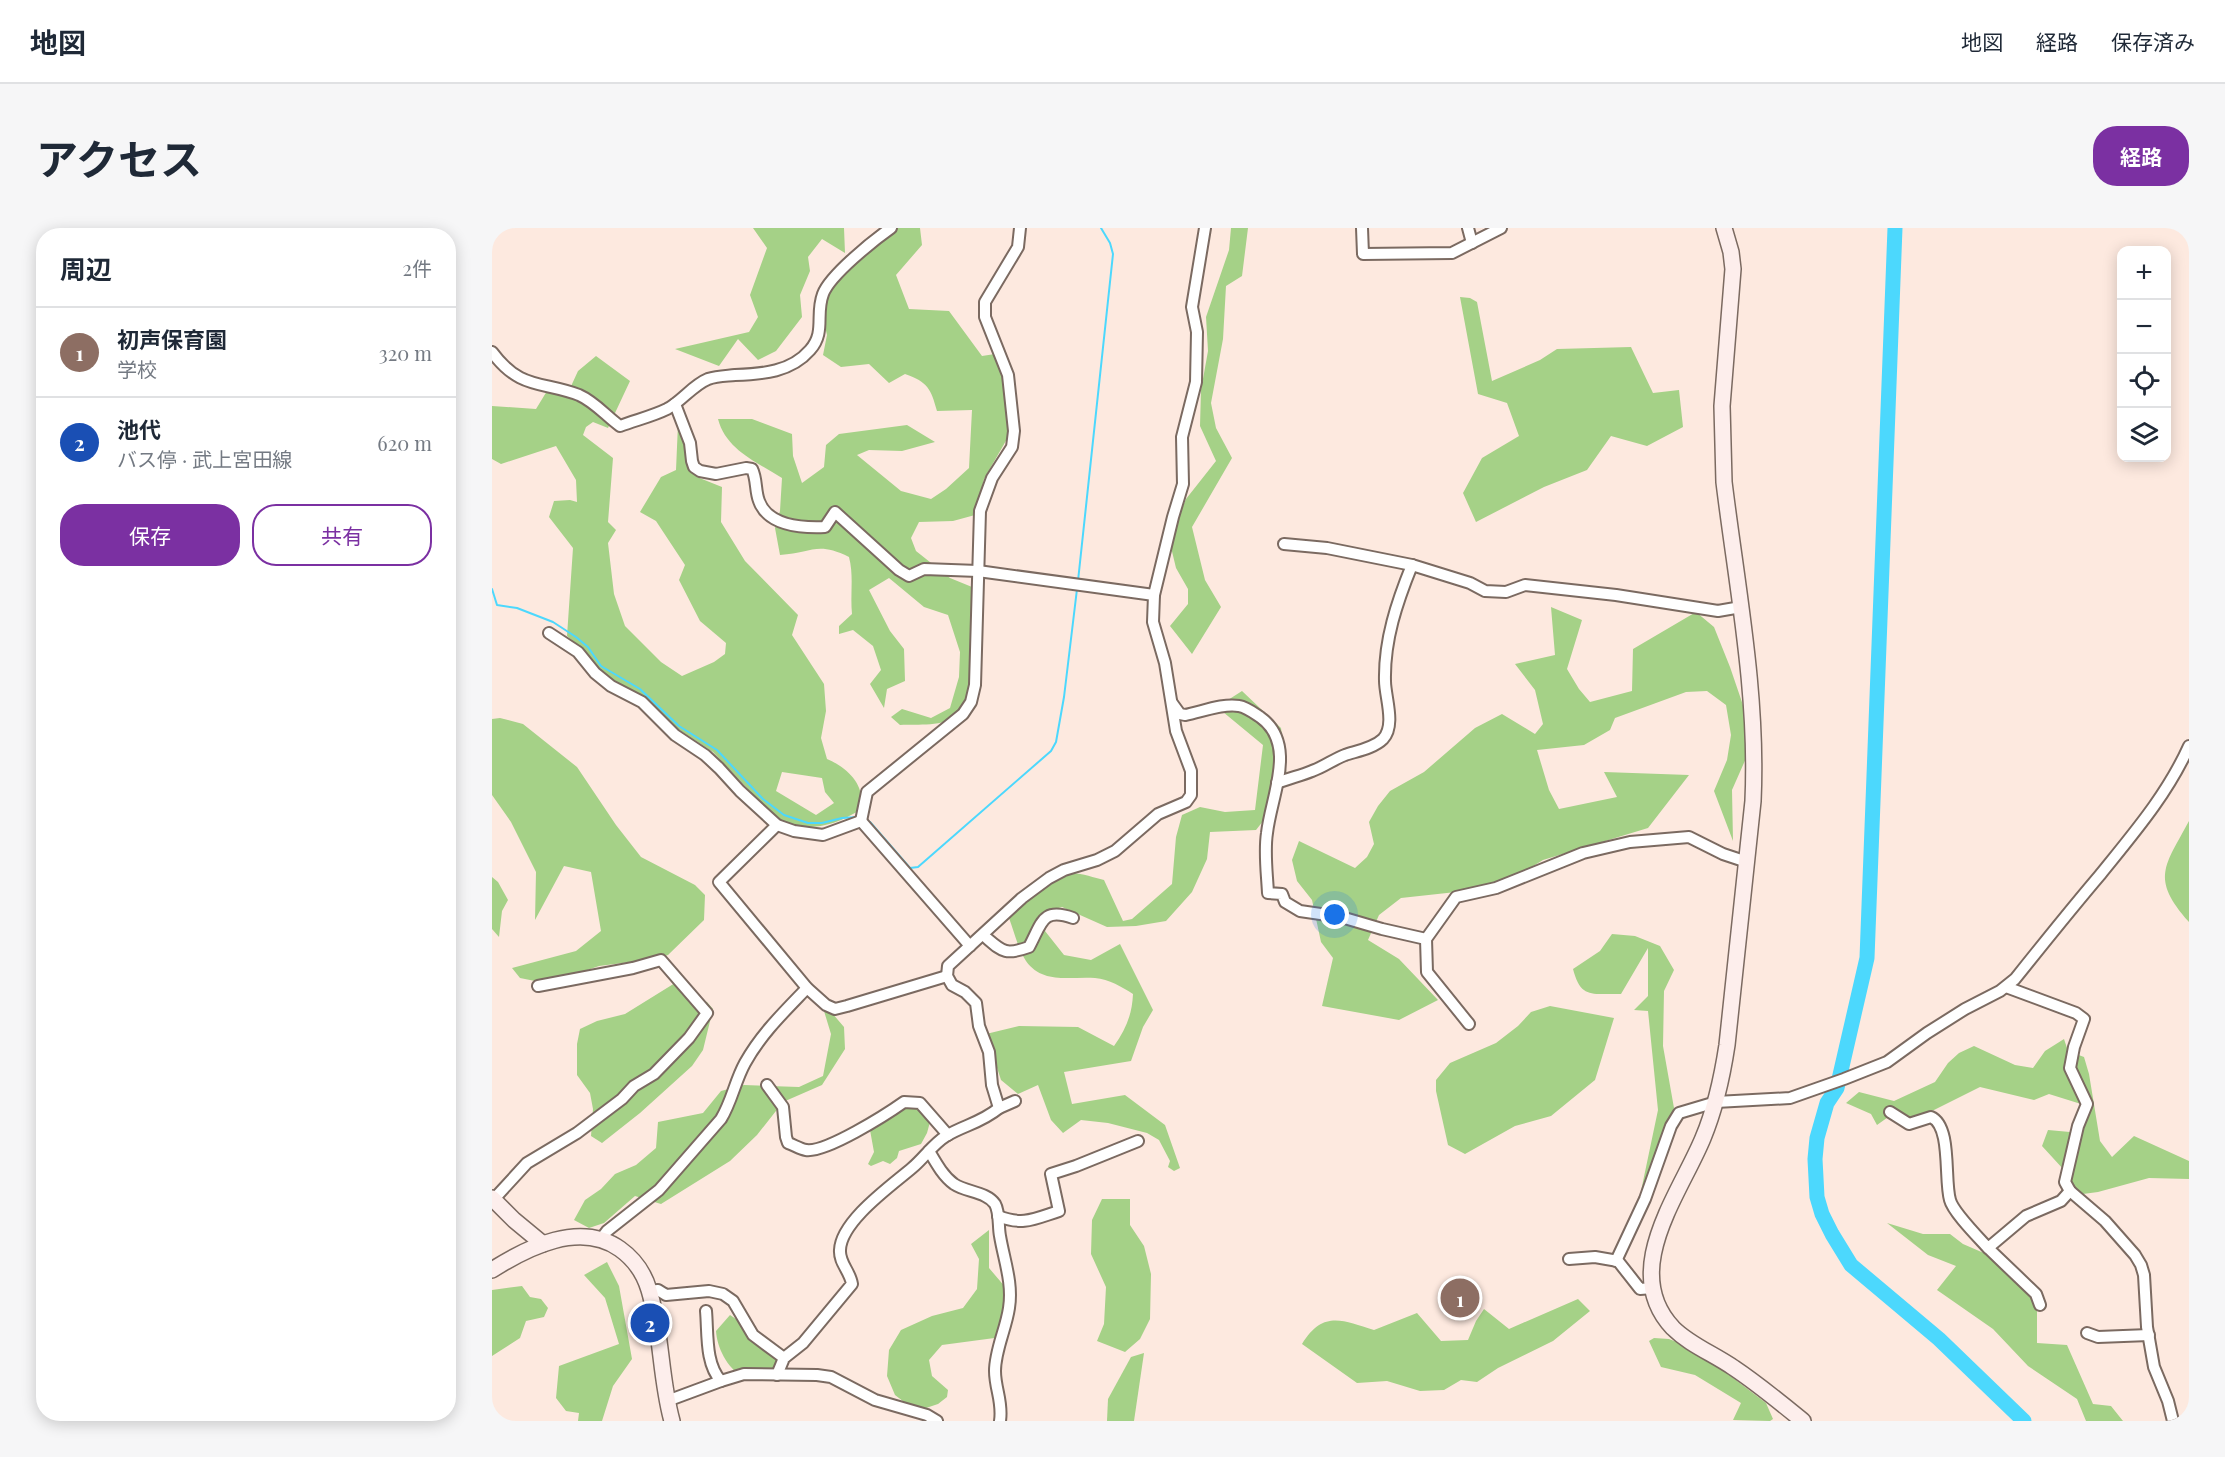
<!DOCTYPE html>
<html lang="ja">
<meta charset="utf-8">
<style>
:root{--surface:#fff;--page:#f6f6f7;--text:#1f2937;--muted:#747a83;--line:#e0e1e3;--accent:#7b30a2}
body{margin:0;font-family:"Playfair Display","Noto Sans JP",serif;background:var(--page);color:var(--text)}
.controls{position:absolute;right:18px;top:18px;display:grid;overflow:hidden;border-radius:12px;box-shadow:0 3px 15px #0003}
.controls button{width:54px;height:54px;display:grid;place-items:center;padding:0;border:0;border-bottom:2px solid var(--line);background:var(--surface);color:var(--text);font:30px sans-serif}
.you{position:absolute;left:843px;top:687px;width:21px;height:21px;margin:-15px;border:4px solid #fff;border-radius:50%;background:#1a73e8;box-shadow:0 0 0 9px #1a73e833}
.badge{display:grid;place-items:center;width:39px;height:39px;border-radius:50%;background:var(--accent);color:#fff;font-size:20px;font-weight:700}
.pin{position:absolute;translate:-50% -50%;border:3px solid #fff;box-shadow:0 2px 6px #0006}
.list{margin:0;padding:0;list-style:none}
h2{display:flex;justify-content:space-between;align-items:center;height:78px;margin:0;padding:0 24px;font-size:26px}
h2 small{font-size:20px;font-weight:400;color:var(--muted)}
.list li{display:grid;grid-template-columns:39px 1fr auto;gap:18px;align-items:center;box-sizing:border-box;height:90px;padding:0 24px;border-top:2px solid var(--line)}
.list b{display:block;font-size:22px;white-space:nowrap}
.list p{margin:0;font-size:20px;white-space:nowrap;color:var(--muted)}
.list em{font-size:20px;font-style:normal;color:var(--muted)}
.actions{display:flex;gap:12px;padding:18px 24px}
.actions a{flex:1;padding:14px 0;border:2px solid var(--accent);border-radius:24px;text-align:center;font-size:21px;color:var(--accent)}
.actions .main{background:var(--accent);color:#fff}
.icon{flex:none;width:33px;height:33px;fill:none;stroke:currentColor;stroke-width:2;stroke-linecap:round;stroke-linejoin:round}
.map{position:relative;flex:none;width:1697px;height:1193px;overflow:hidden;border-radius:24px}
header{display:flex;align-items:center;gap:36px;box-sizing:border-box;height:84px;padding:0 30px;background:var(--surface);border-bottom:2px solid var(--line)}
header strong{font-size:28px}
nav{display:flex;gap:33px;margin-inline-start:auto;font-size:21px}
.intro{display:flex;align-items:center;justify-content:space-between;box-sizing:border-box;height:144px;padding:0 36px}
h1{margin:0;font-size:42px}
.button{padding:15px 27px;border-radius:24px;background:var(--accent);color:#fff;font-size:21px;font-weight:700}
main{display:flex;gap:36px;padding:0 36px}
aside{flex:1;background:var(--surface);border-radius:24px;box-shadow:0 3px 15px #0003}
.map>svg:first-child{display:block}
.green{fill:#a5d187;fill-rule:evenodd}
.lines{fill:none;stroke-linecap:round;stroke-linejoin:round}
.stream{stroke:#4cd8fd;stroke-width:2}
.river{stroke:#4cd8fd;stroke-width:15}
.street-casing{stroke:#7b6a61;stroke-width:14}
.secondary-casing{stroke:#7b6a61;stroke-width:18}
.street{stroke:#fff;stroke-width:10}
.secondary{stroke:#fdeeec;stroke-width:15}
</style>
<header>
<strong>地図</strong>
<nav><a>地図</a><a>経路</a><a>保存済み</a></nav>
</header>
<div class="intro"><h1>アクセス</h1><a class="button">経路</a></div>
<main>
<aside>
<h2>周辺<small>2件</small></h2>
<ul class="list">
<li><span class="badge" style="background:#8d6e63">1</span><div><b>初声保育園</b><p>学校</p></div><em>320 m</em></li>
<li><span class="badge" style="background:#1a4fb4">2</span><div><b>池代</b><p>バス停 · 武上宮田線</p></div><em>620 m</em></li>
</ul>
<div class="actions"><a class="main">保存</a><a>共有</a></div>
</aside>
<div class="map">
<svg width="1697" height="1193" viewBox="0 0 1697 1193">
<rect width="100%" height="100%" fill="#fde9df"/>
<g class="green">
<polygon points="261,0 352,0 353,25 330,11 316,29 318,43 308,67 310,89 284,123 266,132 246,111 227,138 183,121 257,104 266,89 258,67 275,20"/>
<path d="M 388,0 L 428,0 L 430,17 L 404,47 L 417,81 L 457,83 L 490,128 L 503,126 L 515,165 L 519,204 L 492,251 L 483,287 L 461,293 L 427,294 L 419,310 L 424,323 L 458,350 L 480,359 C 480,386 487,470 467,487 C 451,499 426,496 408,497 L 399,489 L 410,481 L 439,490 L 458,480 L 467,449 L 468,424 L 456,387 L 432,379 L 397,350 L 377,362 L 398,403 L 412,421 L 413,453 L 395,461 L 392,480 L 378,456 L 389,442 L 381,418 L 361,402 L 347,406 L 347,398 L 360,386 C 358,366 362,348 357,329 C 325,313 320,325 288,327 L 283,300 L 288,283 L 290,250 C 265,234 234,222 226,191 L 260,191 L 300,206 L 301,228 L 310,255 L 332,239 L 334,217 L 347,206 L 415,197 L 443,214 L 410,223 L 377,222 L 365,227 L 409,263 L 439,271 L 454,261 L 477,240 L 480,182 L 445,183 C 439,161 436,154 413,146 L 397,155 L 377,136 L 349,139 L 331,127 L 335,107 L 331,90 L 331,70 L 363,29 L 373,13 Z"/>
<polygon points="739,0 756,0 750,48 734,58 731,111 719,175 724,200 740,230 700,299 713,352 729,379 700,426 678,398 696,376 696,361 684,340 677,311 694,271 724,233 708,198 709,162 716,123 714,89 737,22"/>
<polygon points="968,69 978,70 985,74 1000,153 1048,132 1065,121 1139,119 1161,165 1187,162 1191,199 1155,218 1119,208 1095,242 1052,259 984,294 971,265 990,230 1027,208 1015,175 986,166"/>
<path d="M 104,128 L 138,153 L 116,200 L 101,194 L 94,199 L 91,207 L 121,230 L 116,294 L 124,302 L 116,315 L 122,366 L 133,398 L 169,434 L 190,448 L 222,434 L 233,426 L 234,415 L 208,393 L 187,352 L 193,337 L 164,293 L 148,284 L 169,249 L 184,242 L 186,196 L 193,194 L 205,249 L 230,259 L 229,294 L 253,333 L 306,387 L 300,407 L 332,456 L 334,483 L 329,510 L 335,531 C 356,540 375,558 368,582 C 338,600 325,600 291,598 L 221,524 L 180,497 L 106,444 L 88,419 L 75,408 L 81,320 L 57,289 L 62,273 L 78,272 L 85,274 L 84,252 L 64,218 L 9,236 L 0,231 L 0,178 L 44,181 L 55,163 L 75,167 L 86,143 ZM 290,544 L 330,550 L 333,564 L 342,575 L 324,587 L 284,563 Z"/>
<polygon points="1059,379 1090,392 1075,441 1087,461 1098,474 1140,463 1141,421 1204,384 1222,399 1238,439 1253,483 1255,528 1240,562 1241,613 1222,563 1235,532 1239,507 1234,477 1215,463 1194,464 1123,490 1118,502 1092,517 1045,522 1057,562 1067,581 1125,569 1112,544 1197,547 1156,600 1051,632 1022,650 964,664 909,670 887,687 876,712 907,731 946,772 907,792 830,778 841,730 829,714 820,672 805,653 800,632 807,613 863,640 875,629 882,616 877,594 886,578 898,563 932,544 983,500 1010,486 1043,506 1051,496 1043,462 1023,436 1063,427"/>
<path d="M 750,463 L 789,500 L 792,523 L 795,550 L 775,588 L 764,602 L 718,604 L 715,631 L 700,664 L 674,693 L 644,698 L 615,699 L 570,679 L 560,682 L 553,703 L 572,727 L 599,732 L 628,716 L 661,782 L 651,799 L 639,833 L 572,844 L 580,876 L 633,867 L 673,897 L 688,940 L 682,943 L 676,939 L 678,933 L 667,912 L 655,905 L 616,895 L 589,892 L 571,905 L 559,892 L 546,857 L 526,866 L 509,852 L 494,806 L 527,798 L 586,799 L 622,818 C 634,801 640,787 641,766 C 630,759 617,751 603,750 C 579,748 551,757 534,733 C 526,721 522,703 517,690 C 526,679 557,650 569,647 C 583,642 599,649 612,652 L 631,693 L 640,691 L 680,656 L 684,609 L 690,587 L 708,579 L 733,584 L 763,582 L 771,517 L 725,479 Z"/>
<polygon points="8,490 31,496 85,539 124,597 149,629 203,657 213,667 212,692 176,727 162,731 107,738 78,748 43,753 28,750 20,740 84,723 109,703 99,644 72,638 43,692 44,644 19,594 0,567 0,491"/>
<path d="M 1697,593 L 1697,694 C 1658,650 1673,638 1697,593 Z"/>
<polygon points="0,649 6,654 16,672 10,683 7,709 0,701"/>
<path d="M 1120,706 L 1143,708 L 1168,718 L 1182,742 L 1172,763 L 1171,818 L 1182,880 L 1167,928 L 1149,963 L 1166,882 L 1156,783 L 1142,782 L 1156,768 L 1156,720 L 1129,766 C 1101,765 1089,772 1081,741 L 1108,723 Z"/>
<polygon points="183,755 198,769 215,774 221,781 211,822 200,838 148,885 110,915 99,908 101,881 98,865 85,847 85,816 88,801 105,793 133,786"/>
<polygon points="1058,778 1122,790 1103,852 1059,888 1023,898 973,926 956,917 944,863 944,852 958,835 1004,815 1026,798 1039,784"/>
<polygon points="332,783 340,785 352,799 353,821 330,857 291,874 265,907 238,933 169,976 143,968 112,995 97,1000 82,992 93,972 109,961 123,946 144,937 164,920 166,894 211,885 229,863 252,857 307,859 331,848 339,806"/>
<polygon points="1572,811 1576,823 1592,829 1597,846 1608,913 1620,929 1642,908 1697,933 1697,951 1657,950 1606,964 1591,966 1580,960 1572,942 1550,918 1556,902 1578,904 1589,876 1557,866 1542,872 1488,859 1424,891 1399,887 1385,897 1379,886 1354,875 1367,864 1402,873 1443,854 1456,835 1467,825 1482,818 1523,837 1541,840 1553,823"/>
<polygon points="416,874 425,880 438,894 435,905 429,916 407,923 405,930 398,936 391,933 379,938 376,936 382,924 378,902"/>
<polygon points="610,971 638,971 638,997 652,1018 659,1046 658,1091 648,1111 633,1124 605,1113 612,1096 614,1059 599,1026 600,992"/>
<polygon points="1395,995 1431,1006 1458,1006 1471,1016 1501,1029 1545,1063 1545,1115 1575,1117 1601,1176 1619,1178 1631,1193 1594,1193 1585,1171 1536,1138 1501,1101 1445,1062 1464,1038 1436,1027"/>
<polygon points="497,1002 497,1040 514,1060 510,1109 450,1117 437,1132 440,1148 456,1162 455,1169 446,1176 434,1180 416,1177 403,1167 395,1148 397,1122 409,1102 440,1088 471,1080 485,1061 487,1031 479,1016"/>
<polygon points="115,1034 127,1058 140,1131 121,1158 110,1193 86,1193 87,1185 74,1183 64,1170 67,1138 127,1116 113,1070 92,1047"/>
<polygon points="30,1058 38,1069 49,1071 56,1080 52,1089 34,1093 28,1110 0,1128 0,1062"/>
<path d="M 1086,1071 L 1098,1083 L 1061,1113 L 1006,1140 L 985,1154 L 969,1152 L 952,1162 L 928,1163 L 895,1153 L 865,1155 L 810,1116 C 831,1082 850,1092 882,1102 L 925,1085 L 949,1113 L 976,1112 L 984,1093 L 992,1081 L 1017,1101 Z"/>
<path d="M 238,1087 L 283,1117 L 285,1132 L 275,1152 C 268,1151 257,1152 250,1148 C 235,1140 225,1119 224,1103 Z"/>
<polygon points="1162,1110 1177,1111 1203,1121 1274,1175 1281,1191 1278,1193 1241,1192 1249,1175 1203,1147 1169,1139 1157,1113"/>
<polygon points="652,1125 642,1193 615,1193 616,1171 639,1129"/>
</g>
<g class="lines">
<g class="stream">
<polyline points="586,353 621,26 618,15 609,0"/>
<polyline points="0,361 5,377 25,380 61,394 84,409 96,419 109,438 148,461 187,498 225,522 271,571 292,587 316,595 330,595 350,590 366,589"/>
<polyline points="374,593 378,594 418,640 426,639 559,523 564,514 572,469 585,361"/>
</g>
<polyline class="river" points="1403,0 1375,730 1345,860 1335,875 1325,910 1323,931 1325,969 1330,986 1340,1006 1359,1037 1447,1111 1532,1193"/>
<g class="street-casing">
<g id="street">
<polyline points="870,0 871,26 960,25 1009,0"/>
<polyline points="976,0 980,15"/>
<path d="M 0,124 C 28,162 50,153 87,167 C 103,174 114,188 128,198 C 144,192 161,188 175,181 C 190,173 201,157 216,151 C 225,148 234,148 243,147 C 271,146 299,144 318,122 C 334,104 323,87 331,66 C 338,47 382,12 399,0"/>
<path d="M 183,176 L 198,215 L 200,233 L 202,239 L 208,243 L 224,246 L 254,240 L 260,241 C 265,251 263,263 267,273 C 276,298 310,300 333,299 L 343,284 L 407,342 L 417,348 L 432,341 L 486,343 L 662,367"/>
<polyline points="792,316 835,320 920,337 978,355 993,363 1014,364 1033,357 1124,367 1226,383 1249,379"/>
<polyline points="57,405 86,424 103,445 119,458 150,474 183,507 213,527 227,540 248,563 285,597 302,603 331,607 369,593"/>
<path d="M 680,475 L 688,486 L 693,487 C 709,484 731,475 747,478 C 754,479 762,485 768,489 C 806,516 779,568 775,605 C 772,624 775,645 776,665 L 790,666 L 793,674 L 808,683 L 849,689 L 890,701 L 934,711"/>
<path d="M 785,555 C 797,550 808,548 820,543 C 832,539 842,531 853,527 C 865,523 882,520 891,511 C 904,497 893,469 893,453 C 892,412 905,374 920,337"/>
<polyline points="369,593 375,564 471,486 479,474 483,457 488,283 500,250 520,219 522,203 516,147 493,89 493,74 526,19 528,0"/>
<polyline points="369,593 478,718"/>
<polyline points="285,597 227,654 315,760 334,777 343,781 355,778 455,748"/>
<path d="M 491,707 C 510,723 512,728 537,719 C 550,695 550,679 581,690"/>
<polyline points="1514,759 1584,785 1592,791 1582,819 1578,840 1595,876 1586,898 1573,954 1578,963 1613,993 1643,1027 1649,1037 1652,1047 1655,1099 1662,1139 1676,1173 1681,1193"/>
<polyline points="977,796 935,744 934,711 964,669 1004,660 1091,625 1138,614 1197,609 1231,626 1255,634"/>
<path d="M 275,857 L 291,879 L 294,909 L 296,915 C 302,917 308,921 314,922 C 334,925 395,886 412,874 L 428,875 L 456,907"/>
<polyline points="507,880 523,873"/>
<path d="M 1398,884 L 1417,896 L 1439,889 C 1460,898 1452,952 1458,972 C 1461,984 1487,1010 1496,1020 L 1534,988 L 1569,973 L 1578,963"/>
<path d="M 437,923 C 444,935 451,948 462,956 C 474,964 495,964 503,976 C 508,985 506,998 508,1008 C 512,1032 521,1055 517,1080 C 514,1101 503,1122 503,1143 C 503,1161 511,1174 508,1193"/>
<polyline points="2,971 35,935 85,905 130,871 142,858 162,846 197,810 215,785 169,732 141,740 46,758"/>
<path d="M 506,988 C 531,998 542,991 567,983 L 559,946 L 584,938 L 646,913"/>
<path d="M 109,1011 L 115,1003 L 167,962 L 229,891 C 240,873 243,853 253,835 C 269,806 292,784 315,760"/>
<polyline points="1496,1020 1544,1066 1548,1077"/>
<polyline points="1077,1031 1103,1029 1126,1033 1148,1061 1161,1060"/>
<path d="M 1124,1033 L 1153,971 L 1179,898 L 1187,885 L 1224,874 L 1298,870 L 1352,851 L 1395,834 L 1435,805 L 1473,781 L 1508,763 L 1523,751 C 1551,716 1579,681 1608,647 C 1641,606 1675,567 1697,518"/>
<polyline points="157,1063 166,1062 174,1067 217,1063 231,1066 241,1073 261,1107 292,1130"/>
<path d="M 214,1083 C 216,1105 213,1136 229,1153 L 252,1146 L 325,1147 L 339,1149 L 383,1172 L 435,1187 L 445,1193"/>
<polyline points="1595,1105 1606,1109 1657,1107"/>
<path d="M 285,1147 L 292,1130 L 311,1115 L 360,1056 C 358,1043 347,1035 348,1022 C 349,993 399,958 420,940 C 432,930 441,916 454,908 C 472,897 489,895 507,880 L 500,857 L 497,824 L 487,798 L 484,775 L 473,764 L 460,757 L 455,748 L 456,738 L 530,670 L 557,650 L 572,642 L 605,632 L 623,623 L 666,586 L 694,574 L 699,567 L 699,543 L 684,503 L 673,435 L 661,394 L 662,367 L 681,289 L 691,256 L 690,209 L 704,154 L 705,104 L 700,79 L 713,0"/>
<polyline points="175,1173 229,1153"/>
</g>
</g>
<g class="secondary-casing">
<g id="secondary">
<path d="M 1232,0 L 1239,24 L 1241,41 L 1230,178 L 1232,254 C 1245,360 1266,465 1261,573 L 1235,817 C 1230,850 1224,879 1211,910 C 1188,966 1127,1043 1181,1100 C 1198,1117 1222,1126 1242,1140 C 1266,1156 1289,1175 1311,1193"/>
<polyline points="0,970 22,992 51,1016"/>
<path d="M 0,1042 C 36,1019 88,993 128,1021 C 142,1031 152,1045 157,1062 C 170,1105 168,1150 180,1193"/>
</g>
</g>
<use href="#street" class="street"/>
<use href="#secondary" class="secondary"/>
</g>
</svg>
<div class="controls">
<button>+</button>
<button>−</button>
<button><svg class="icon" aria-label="locate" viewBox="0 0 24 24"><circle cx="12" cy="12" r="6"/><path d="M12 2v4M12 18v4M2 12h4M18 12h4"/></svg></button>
<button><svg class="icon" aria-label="layers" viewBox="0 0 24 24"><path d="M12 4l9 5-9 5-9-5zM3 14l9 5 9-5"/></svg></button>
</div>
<div class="you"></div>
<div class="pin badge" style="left:968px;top:1070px;background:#8d6e63">1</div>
<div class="pin badge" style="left:158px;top:1095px;background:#1a4fb4">2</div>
</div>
</main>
